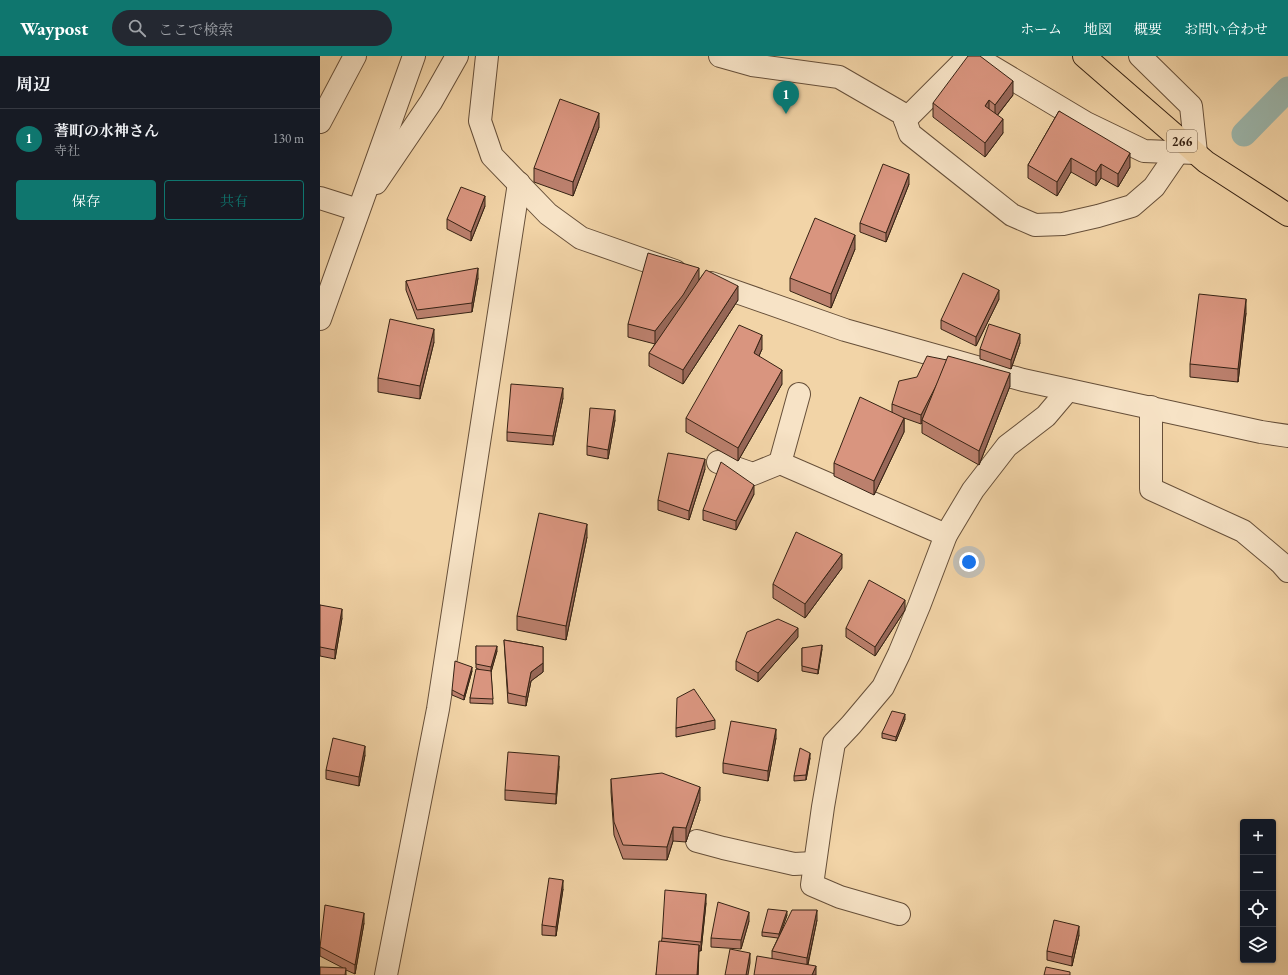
<!DOCTYPE html>
<html lang="ja">
<meta charset="utf-8">
<style>
:root{--surface:#171b24;--page:#242831;--text:#f1f3f6;--muted:#9ea1a6;--line:#363941;--accent:#0f766e}
body{margin:0;font-family:"EB Garamond","Noto Serif JP",serif;background:var(--page);color:var(--text)}
.controls{position:absolute;right:12px;bottom:12px;display:grid;overflow:hidden;border-radius:4px;box-shadow:0 1px 3px #0004}
.controls button{width:36px;height:36px;display:grid;place-items:center;padding:0;border:0;border-bottom:1px solid var(--line);background:var(--surface);color:var(--text);font:20px sans-serif}
.you{position:absolute;left:649px;top:506px;width:14px;height:14px;margin:-10px;border:3px solid #fff;border-radius:50%;background:#1a73e8;box-shadow:0 0 0 6px #1a73e833}
.badge{display:grid;place-items:center;width:26px;height:26px;border-radius:50%;background:var(--accent);color:#fff;font-size:13px;font-weight:700}
.pin{position:absolute;translate:-50% -33px;filter:drop-shadow(0 1px 2px #0008)}
.pin::after{content:'';position:absolute;top:21px;width:14px;height:12px;background:inherit;clip-path:polygon(0 0,100% 0,50% 100%)}
.list{margin:0;padding:0;list-style:none}
h2{display:flex;justify-content:space-between;align-items:center;height:52px;margin:0;padding:0 16px;font-size:17px}
h2 small{font-size:13px;font-weight:400;color:var(--muted)}
.list li{display:grid;grid-template-columns:26px 1fr auto;gap:12px;align-items:center;box-sizing:border-box;height:60px;padding:0 16px;border-top:1px solid var(--line)}
.list b{display:block;font-size:15px;white-space:nowrap}
.list p{margin:0;font-size:13px;white-space:nowrap;color:var(--muted)}
.list em{font-size:13px;font-style:normal;color:var(--muted)}
.actions{display:flex;gap:8px;padding:12px 16px}
.actions a{flex:1;padding:9px 0;border:1px solid var(--accent);border-radius:4px;text-align:center;font-size:14px;color:var(--accent)}
.actions .main{background:var(--accent);color:#fff}
.icon{flex:none;width:22px;height:22px;fill:none;stroke:currentColor;stroke-width:2;stroke-linecap:round;stroke-linejoin:round}
.map{position:relative;flex:none;width:968px;height:919px;overflow:hidden}
header{display:flex;align-items:center;gap:24px;box-sizing:border-box;height:56px;padding:0 20px;background:var(--accent);color:#fff}
header strong{font-size:19px}
nav{display:flex;gap:22px;margin-inline-start:auto;font-size:14px}
.search{width:280px;height:36px;background:var(--page);display:flex;align-items:center;gap:10px;box-sizing:border-box;padding:0 14px;border-radius:22px;color:var(--muted);font-size:15px}
main{display:flex}
aside{flex:1;background:var(--surface)}
.map>svg:first-child{display:block}
.lines{fill:none;stroke-linecap:round;stroke-linejoin:round}
.canal{stroke:#9cb7ad;stroke-width:25}
.minor-casing{stroke:#664f39;stroke-width:24}
.highway-casing{stroke:#372314;stroke-width:24}
.minor{stroke:#f7e3c6;stroke-width:22}
.highway{stroke:#f2d4a7;stroke-width:22}
.wall{fill:#bb806d;stroke:#372314}
.shaded-wall{fill:#986859;stroke:#372314}
.building{fill:#d9957f;stroke:#372314}
.labels{text-anchor:middle;stroke-width:4;stroke-linejoin:round;paint-order:stroke}
.shield{fill:#f7e3c6;stroke:#715d49;stroke-width:1}
.shield-label{font-size:13px;font-weight:bold;fill:#372314}
</style>
<header>
<strong>Waypost</strong>
<div class="search"><svg class="icon" aria-label="search" viewBox="0 0 24 24"><circle cx="10" cy="10" r="6"/><path d="M15 15l6 6"/></svg>ここで検索</div>
<nav><a>ホーム</a><a>地図</a><a>概要</a><a>お問い合わせ</a></nav>
</header>
<main>
<aside>
<h2>周辺<small></small></h2>
<ul class="list">
<li><span class="badge">1</span><div><b>蓍町の水神さん</b><p>寺社</p></div><em>130 m</em></li>
</ul>
<div class="actions"><a class="main">保存</a><a>共有</a></div>
</aside>
<div class="map">
<svg width="968" height="919" viewBox="0 0 968 919">
<rect width="100%" height="100%" fill="#f2d4a7"/>
<filter id="stains"><feTurbulence type="fractalNoise" baseFrequency=".005" numOctaves="4"/><feColorMatrix values="0 0 0 0 .2 0 0 0 0 .09 0 0 0 0 .02 0 0 0 .5 -.17"/></filter>
<radialGradient id="worn" r=".72"><stop offset=".6" stop-color="#630" stop-opacity="0"/><stop offset="1" stop-color="#630" stop-opacity=".3"/></radialGradient>
<g class="lines">
<polyline class="canal" points="924,78 968,33"/>
<g class="minor-casing">
<g id="minor">
<polyline points="167,0 160,65 172,100 228,158 261,182 355,215"/>
<polyline points="400,0 432,9 519,21 583,58 590,78 692,159 715,169 743,168 778,160 812,150 834,131 858,96"/>
<polyline points="654,0 766,67 824,95 876,97 871,50 820,0"/>
<polyline points="585,64 649,0"/>
<polyline points="0,66 35,0"/>
<polyline points="56,127 111,46 137,0"/>
<polyline points="0,142 38,154"/>
<polyline points="391,227 525,274 703,324 941,376 968,380"/>
<polyline points="0,263 94,0"/>
<polyline points="479,338 460,407 626,479"/>
<polyline points="831,351 831,433 923,475 961,507 968,515"/>
<polyline points="398,406 433,418 460,407"/>
<polyline points="377,785 403,792 474,808 494,807"/>
<polyline points="579,858 520,841 492,829 503,751 514,687 531,669 563,631 579,598 599,550 626,479 653,434 687,390 726,360 748,334"/>
<polyline points="66,919 118,653 199,127"/>
</g>
</g>
<g class="highway-casing">
<polyline id="highway" points="764,0 886,106 968,159"/>
</g>
<use href="#minor" class="minor"/>
<use href="#highway" class="highway"/>
</g>
<g class="wall">
<polygon points="693,39 677,60 683,77 665,101 613,61 613,47"/>
<polygon points="739,55 810,111 798,131 781,122 776,130 751,116 737,140 708,122 708,109"/>
<polygon points="279,71 253,140 214,126 214,112"/>
<polygon points="589,128 566,186 540,176 540,167"/>
<polygon points="165,150 151,185 127,173 127,163"/>
<polygon points="535,193 511,252 470,235 470,222"/>
<polygon points="158,222 152,256 97,263 86,234 86,225"/>
<polygon points="379,223 418,244 363,328 329,310 329,297 335,288 308,281 308,268"/>
<polygon points="679,243 656,290 621,273 621,264"/>
<polygon points="926,257 918,326 870,321 870,308"/>
<polygon points="114,286 100,343 58,336 58,322"/>
<polygon points="700,287 691,313 660,303 660,293"/>
<polygon points="442,293 439,300 462,328 418,405 366,376 366,362"/>
<polygon points="690,330 659,409 602,377 602,367 601,368 584,362 584,376 554,439 514,420 514,407 572,356 572,348"/>
<polygon points="243,342 233,389 187,385 187,376"/>
<polygon points="295,364 288,403 267,399 267,390"/>
<polygon points="385,413 369,464 338,454 338,444"/>
<polygon points="434,438 416,474 383,464 383,454"/>
<polygon points="267,481 246,584 197,574 197,560"/>
<polygon points="522,512 485,562 453,542 453,528"/>
<polygon points="0,549 22,562 15,603 0,600"/>
<polygon points="585,554 555,600 526,581 526,572"/>
<polygon points="478,581 438,626 416,614 416,605"/>
<polygon points="184,584 223,591 223,616 211,625 206,650 188,647"/>
<polygon points="156,590 177,595 171,616 173,648 150,647 150,642 160,614 156,612"/>
<polygon points="482,592 502,593 498,618 482,615"/>
<polygon points="152,615 144,644 132,639 132,634"/>
<polygon points="585,663 576,685 562,682 562,677"/>
<polygon points="395,664 395,673 356,681 356,672"/>
<polygon points="456,682 448,725 403,717 403,707"/>
<polygon points="45,699 39,730 6,723 6,714"/>
<polygon points="490,702 486,724 474,725 474,720"/>
<polygon points="239,710 236,748 185,744 185,734"/>
<polygon points="291,723 380,744 366,786 353,785 347,804 303,803 294,779 291,736"/>
<polygon points="243,833 236,880 222,879 222,869"/>
<polygon points="386,847 381,895 379,895 378,919 336,919 342,882"/>
<polygon points="467,859 461,875 497,864 488,909 496,919 452,903 452,895 458,882 442,880 442,876"/>
<polygon points="429,865 421,893 391,891 391,882"/>
<polygon points="44,867 35,918 26,914 26,919 23,912 0,900 0,889"/>
<polygon points="759,879 752,910 727,904 727,895"/>
</g>
<g class="shaded-wall">
<polygon points="693,25 693,39 675,62 675,49"/>
<polygon points="669,44 669,57 665,50"/>
<polygon points="279,57 279,71 253,140 253,126"/>
<polygon points="683,63 683,77 665,101 665,87"/>
<polygon points="810,97 810,111 798,131 798,118"/>
<polygon points="751,102 751,116 737,140 737,126"/>
<polygon points="781,108 781,122 776,130 776,116"/>
<polygon points="589,118 589,128 566,186 566,177"/>
<polygon points="165,140 165,150 151,185 151,176"/>
<polygon points="535,179 535,193 511,252 511,238"/>
<polygon points="158,212 158,222 152,256 152,247"/>
<polygon points="379,212 379,226 335,289 335,275"/>
<polygon points="418,230 418,244 363,328 363,314"/>
<polygon points="679,234 679,243 656,290 656,281"/>
<polygon points="926,243 926,257 918,326 918,313"/>
<polygon points="114,273 114,286 100,343 100,330"/>
<polygon points="700,278 700,287 691,313 691,304"/>
<polygon points="442,279 442,293 434,311 434,297"/>
<polygon points="628,304 602,364 602,367 601,368 601,359"/>
<polygon points="462,314 462,328 418,405 418,392"/>
<polygon points="690,317 690,330 659,409 659,395"/>
<polygon points="243,332 243,342 233,389 233,380"/>
<polygon points="295,354 295,364 288,403 288,394"/>
<polygon points="584,362 584,376 554,439 554,425"/>
<polygon points="385,403 385,413 369,464 369,455"/>
<polygon points="434,429 434,438 416,474 416,465"/>
<polygon points="267,468 267,481 246,584 246,570"/>
<polygon points="522,498 522,512 485,562 485,548"/>
<polygon points="585,544 585,554 555,600 555,591"/>
<polygon points="22,553 22,562 15,603 15,594"/>
<polygon points="478,572 478,581 438,626 438,617"/>
<polygon points="502,589 502,593 498,618 498,614"/>
<polygon points="177,590 177,595 171,616 171,611"/>
<polygon points="223,607 223,616 211,625 206,650 206,641 211,616"/>
<polygon points="152,611 152,615 144,644 144,640"/>
<polygon points="585,658 585,663 576,685 576,681"/>
<polygon points="456,673 456,682 448,725 448,715"/>
<polygon points="45,690 45,699 39,730 39,721"/>
<polygon points="490,697 490,702 486,724 486,719"/>
<polygon points="239,700 239,710 236,748 236,738"/>
<polygon points="380,731 380,744 366,786 366,772"/>
<polygon points="353,771 353,785 347,804 347,791"/>
<polygon points="243,824 243,833 236,880 236,871"/>
<polygon points="386,838 386,847 381,895 381,886"/>
<polygon points="497,854 497,864 487,911 487,902"/>
<polygon points="467,855 467,859 459,882 459,878"/>
<polygon points="429,856 429,865 421,893 421,884"/>
<polygon points="44,857 44,867 35,918 35,909"/>
<polygon points="759,870 759,879 752,910 752,901"/>
<polygon points="379,889 378,919 377,919"/>
<polygon points="430,897 430,907 428,919 426,919"/>
<polygon points="496,910 496,919 492,919"/>
</g>
<g class="building">
<polygon points="648,0 660,0 693,25 675,49 669,44 665,50 683,63 665,87 613,47"/>
<polygon points="240,43 279,57 253,126 214,112"/>
<polygon points="739,55 810,97 798,118 781,108 776,116 751,102 737,126 708,109"/>
<polygon points="563,108 589,118 566,177 540,167"/>
<polygon points="141,131 165,140 151,176 127,163"/>
<polygon points="495,162 535,179 511,238 470,222"/>
<polygon points="328,197 379,212 363,239 335,275 308,268"/>
<polygon points="158,212 152,247 97,254 86,225"/>
<polygon points="386,214 418,230 363,314 329,297"/>
<polygon points="643,217 679,234 656,281 621,264"/>
<polygon points="879,238 926,243 918,313 870,308"/>
<polygon points="70,263 114,273 100,330 58,322"/>
<polygon points="669,268 700,278 691,304 660,293"/>
<polygon points="419,269 442,279 434,297 462,314 418,392 366,362"/>
<polygon points="607,300 627,304 618,326 601,359 572,348 579,325 597,321"/>
<polygon points="628,300 690,317 659,395 602,364"/>
<polygon points="191,328 243,332 233,380 187,376"/>
<polygon points="540,341 584,362 554,425 514,407"/>
<polygon points="270,352 295,354 288,394 267,390"/>
<polygon points="348,397 385,403 369,455 338,444"/>
<polygon points="401,406 434,429 416,465 383,454"/>
<polygon points="219,457 267,468 246,570 197,560"/>
<polygon points="476,476 522,498 485,548 453,528"/>
<polygon points="549,524 585,544 555,591 526,572"/>
<polygon points="0,549 22,553 15,594 0,591"/>
<polygon points="458,563 478,572 438,617 416,605 427,576"/>
<polygon points="184,584 223,591 223,607 211,616 206,641 188,637"/>
<polygon points="502,589 498,614 482,610 482,592"/>
<polygon points="156,590 177,590 171,611 156,608"/>
<polygon points="135,605 152,611 144,640 132,634"/>
<polygon points="156,613 171,615 173,643 150,642"/>
<polygon points="374,633 395,664 356,672 357,642"/>
<polygon points="572,655 585,658 576,681 562,677"/>
<polygon points="411,665 456,673 448,715 403,707"/>
<polygon points="13,682 45,690 39,721 6,714"/>
<polygon points="480,692 490,697 486,719 474,720"/>
<polygon points="188,696 239,700 236,738 185,734"/>
<polygon points="342,717 380,731 366,772 353,771 347,791 303,789 294,766 291,723"/>
<polygon points="229,822 243,824 236,871 222,869"/>
<polygon points="345,834 386,838 381,886 342,882"/>
<polygon points="398,846 429,856 421,884 391,882"/>
<polygon points="5,849 44,857 35,909 0,891"/>
<polygon points="448,853 467,855 459,878 442,876"/>
<polygon points="472,854 497,854 487,902 452,895"/>
<polygon points="734,864 759,870 752,901 727,895"/>
<polygon points="339,885 379,889 377,919 336,919"/>
<polygon points="410,893 430,897 426,919 405,919"/>
<polygon points="437,900 496,910 492,919 434,919"/>
<polygon points="0,911 26,912 25,919 0,919"/>
<polygon points="726,911 750,916 750,919 724,919"/>
</g>
<g class="labels">
<rect class="shield" x="847" y="74" width="30" height="22" rx="3"/>
<g class="shield-label">
<text x="862" y="90">266</text>
</g>
</g>
<rect width="100%" height="100%" filter="url(#stains)"/>
<rect width="100%" height="100%" fill="url(#worn)"/>
</svg>
<div class="controls">
<button>+</button>
<button>−</button>
<button><svg class="icon" aria-label="locate" viewBox="0 0 24 24"><circle cx="12" cy="12" r="6"/><path d="M12 2v4M12 18v4M2 12h4M18 12h4"/></svg></button>
<button><svg class="icon" aria-label="layers" viewBox="0 0 24 24"><path d="M12 4l9 5-9 5-9-5zM3 14l9 5 9-5"/></svg></button>
</div>
<div class="you"></div>
<div class="pin badge" style="left:466px;top:58px">1</div>
</div>
</main>
